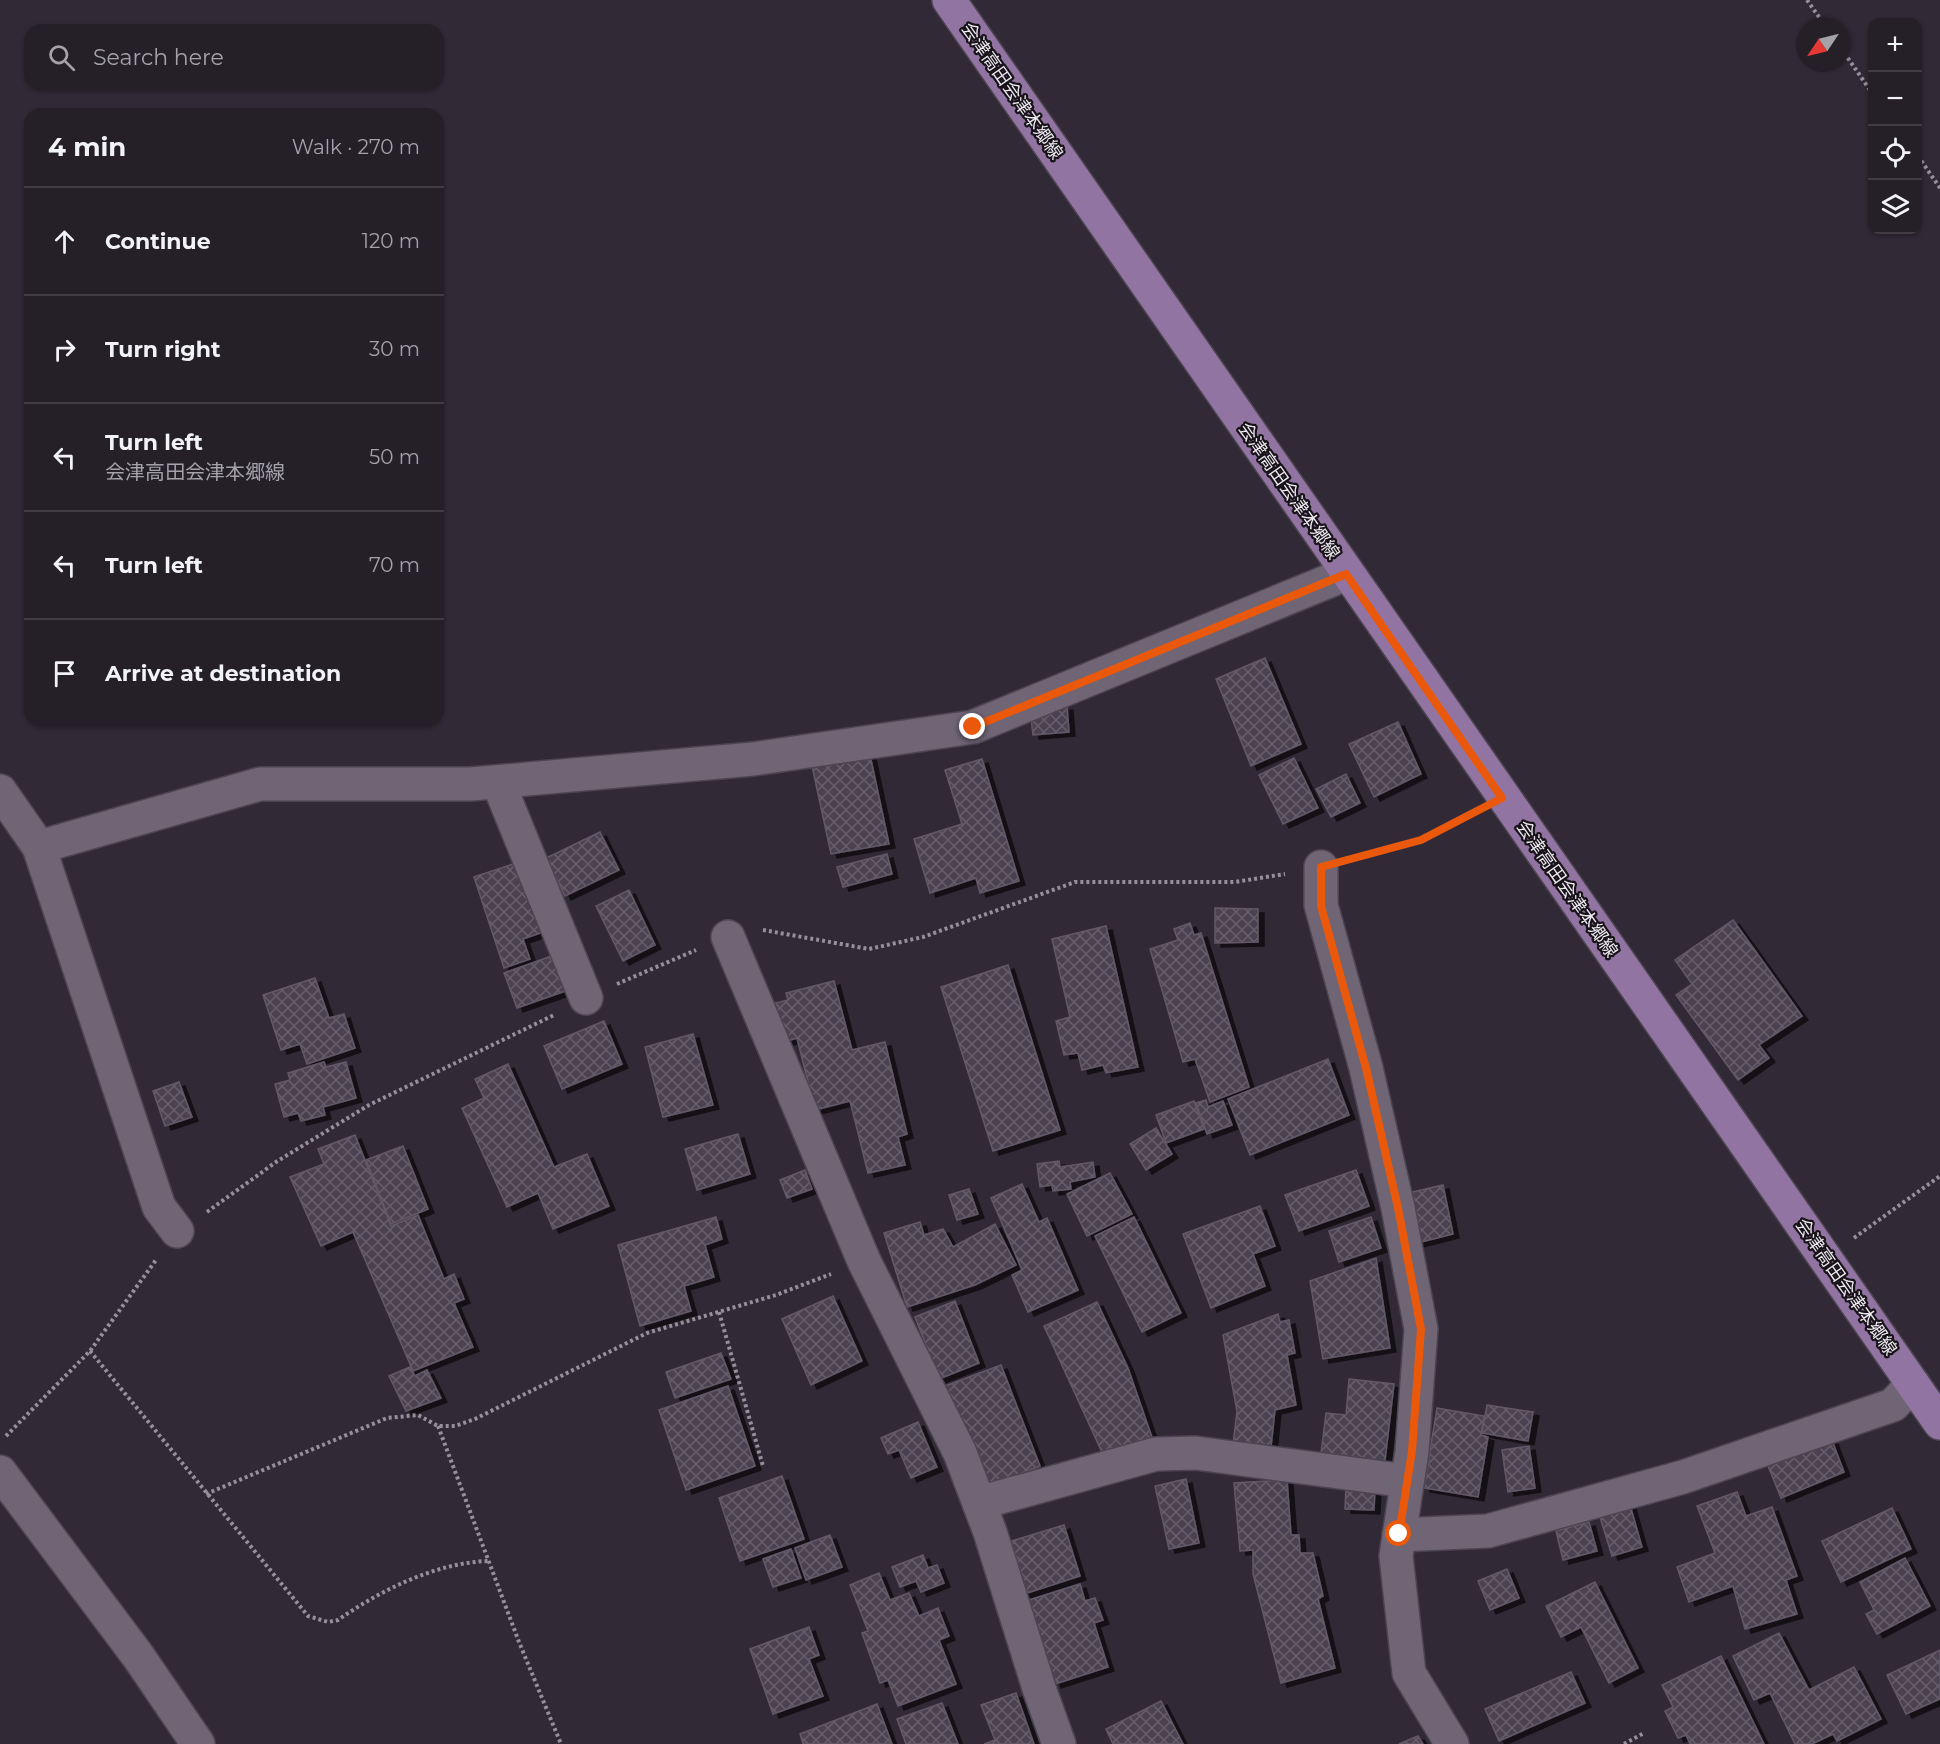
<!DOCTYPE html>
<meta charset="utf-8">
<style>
:root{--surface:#251f28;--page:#2d2730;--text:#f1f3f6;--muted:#a3a2a8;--line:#423d45}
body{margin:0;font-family:Montserrat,"Noto Sans JP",sans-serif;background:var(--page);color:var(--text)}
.controls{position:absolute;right:18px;top:18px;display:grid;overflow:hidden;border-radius:12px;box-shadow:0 2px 4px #0004}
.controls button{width:54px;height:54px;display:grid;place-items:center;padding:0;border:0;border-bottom:2px solid var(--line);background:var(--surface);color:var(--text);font:30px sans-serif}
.compass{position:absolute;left:1796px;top:18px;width:54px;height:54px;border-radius:50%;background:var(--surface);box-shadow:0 2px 4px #0004;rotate:235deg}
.stop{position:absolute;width:18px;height:18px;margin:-14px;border:4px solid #ea580c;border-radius:50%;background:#fff}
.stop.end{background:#ea580c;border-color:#fff;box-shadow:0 2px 6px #0008}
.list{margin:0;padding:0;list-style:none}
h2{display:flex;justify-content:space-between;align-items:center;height:78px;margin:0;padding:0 24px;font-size:26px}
h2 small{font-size:20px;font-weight:400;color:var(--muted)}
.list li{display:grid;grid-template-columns:39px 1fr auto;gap:18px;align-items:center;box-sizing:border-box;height:108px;padding:0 24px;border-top:2px solid var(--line)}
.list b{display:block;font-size:22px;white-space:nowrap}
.list p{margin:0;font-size:20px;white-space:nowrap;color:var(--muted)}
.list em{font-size:20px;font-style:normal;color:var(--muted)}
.icon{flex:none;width:33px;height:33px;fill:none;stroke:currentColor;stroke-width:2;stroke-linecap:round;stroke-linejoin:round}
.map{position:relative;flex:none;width:1940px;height:1744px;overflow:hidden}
.search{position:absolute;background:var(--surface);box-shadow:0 2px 4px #0004;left:24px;top:24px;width:420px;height:66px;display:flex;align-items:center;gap:15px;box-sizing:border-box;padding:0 21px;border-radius:18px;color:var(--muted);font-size:22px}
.panel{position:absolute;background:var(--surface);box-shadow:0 2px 4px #0004;left:24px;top:108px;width:420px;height:618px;border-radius:18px}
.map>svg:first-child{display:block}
.building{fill:url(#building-cross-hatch);stroke:#625968;stroke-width:1.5;filter:url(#shadow)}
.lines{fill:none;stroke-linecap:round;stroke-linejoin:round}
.minor-casing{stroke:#4c4551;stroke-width:36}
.major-casing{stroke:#4c4551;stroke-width:36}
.path{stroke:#97909b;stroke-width:4;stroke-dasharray:3 3;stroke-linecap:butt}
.minor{stroke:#6f6575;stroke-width:33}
.major{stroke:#9274a3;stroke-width:33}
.route{stroke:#ea580c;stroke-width:8}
.labels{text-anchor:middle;stroke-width:4.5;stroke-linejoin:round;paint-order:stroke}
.street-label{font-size:18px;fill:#eee8f1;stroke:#171319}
</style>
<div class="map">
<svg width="1940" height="1744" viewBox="0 0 1940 1744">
<defs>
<pattern id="building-cross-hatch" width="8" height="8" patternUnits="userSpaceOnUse" patternTransform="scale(1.5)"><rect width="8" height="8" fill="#4c4351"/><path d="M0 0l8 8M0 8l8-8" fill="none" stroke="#665e6a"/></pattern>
<filter id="shadow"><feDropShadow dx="6" dy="4" stdDeviation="0" flood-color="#0009"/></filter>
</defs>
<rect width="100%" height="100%" fill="#312936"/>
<g class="building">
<polygon points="1265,658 1301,744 1251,766 1216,679"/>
<polygon points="1067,706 1069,732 1033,735 1030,710"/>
<polygon points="1398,722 1421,774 1374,797 1349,744"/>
<polygon points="870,755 889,844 831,854 812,766"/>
<polygon points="1294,758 1318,808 1283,824 1259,775"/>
<polygon points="982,759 1019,881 980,893 976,878 930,893 914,839 962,824 945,770"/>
<polygon points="1346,774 1360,803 1331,817 1316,789"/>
<polygon points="600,832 619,870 565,896 546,858"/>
<polygon points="887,854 892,874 843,887 837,867"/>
<polygon points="522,861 546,931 523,939 530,959 504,968 474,877"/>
<polygon points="629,890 655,945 623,961 596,906"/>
<polygon points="1215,908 1258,909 1258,942 1215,943"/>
<polygon points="1733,920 1802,1016 1759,1045 1769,1058 1738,1080 1676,995 1692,984 1675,960"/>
<polygon points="1190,923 1194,935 1201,933 1249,1087 1210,1102 1195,1059 1183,1062 1150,949 1178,940 1174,929"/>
<polygon points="1106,926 1138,1067 1106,1073 1103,1065 1082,1070 1078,1053 1064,1055 1056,1021 1070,1017 1052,939"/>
<polygon points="560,953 571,989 517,1008 504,973"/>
<polygon points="1008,965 1060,1130 993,1151 941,987"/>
<polygon points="315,978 329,1018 344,1014 355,1048 307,1064 300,1044 281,1050 263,995"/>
<polygon points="834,981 852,1050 885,1042 907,1134 898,1137 905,1165 868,1173 850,1101 815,1110 797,1038 781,1043 768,1005 788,1000 786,993"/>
<polygon points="604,1021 622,1064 562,1089 544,1046"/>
<polygon points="693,1034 713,1105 663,1117 645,1047"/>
<polygon points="1328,1059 1349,1115 1250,1155 1228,1099"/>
<polygon points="324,1062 326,1067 346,1062 356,1098 323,1107 325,1115 301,1121 298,1113 284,1117 275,1084 290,1080 288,1073"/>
<polygon points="508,1064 554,1167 587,1154 609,1206 553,1229 538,1193 507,1207 462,1108 484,1098 475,1079"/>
<polygon points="179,1082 192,1117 165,1126 153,1091"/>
<polygon points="1206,1100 1208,1107 1223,1101 1232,1125 1207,1134 1196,1103"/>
<polygon points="1194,1101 1204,1129 1166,1143 1156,1115"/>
<polygon points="1156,1128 1172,1154 1146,1170 1130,1144"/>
<polygon points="738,1134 750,1174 697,1190 685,1149"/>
<polygon points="355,1135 391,1226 418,1215 444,1279 454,1274 464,1299 454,1303 473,1347 413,1371 353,1232 321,1246 290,1177 324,1164 318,1149"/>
<polygon points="403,1146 428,1209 391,1224 366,1160"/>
<polygon points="1059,1161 1060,1167 1093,1162 1095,1177 1070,1182 1071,1189 1053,1191 1052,1185 1040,1187 1037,1164"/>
<polygon points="805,1170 812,1189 787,1198 780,1180"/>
<polygon points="1356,1170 1369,1206 1299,1231 1285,1195"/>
<polygon points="1110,1173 1132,1214 1087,1236 1067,1194"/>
<polygon points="1022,1184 1039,1222 1047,1218 1078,1290 1028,1312 1012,1275 1022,1270 991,1198"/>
<polygon points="1443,1185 1453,1234 1417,1243 1408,1193"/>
<polygon points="969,1189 978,1214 957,1220 949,1195"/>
<polygon points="1260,1206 1275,1246 1253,1254 1265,1286 1211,1308 1183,1234"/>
<polygon points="716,1217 722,1239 705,1245 714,1277 684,1286 691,1311 640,1326 618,1245"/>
<polygon points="1134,1217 1181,1313 1142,1332 1095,1236"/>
<polygon points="1371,1217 1381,1248 1339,1262 1329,1231"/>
<polygon points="920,1222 924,1235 943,1229 953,1247 995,1224 1016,1265 975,1285 907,1307 884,1233"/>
<polygon points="1376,1258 1390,1348 1323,1359 1310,1281"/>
<polygon points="833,1296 862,1361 811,1385 782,1319"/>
<polygon points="955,1301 979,1363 939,1379 915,1317"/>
<polygon points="1097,1302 1128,1368 1153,1440 1106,1461 1044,1326"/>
<polygon points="1278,1314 1280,1322 1289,1320 1295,1353 1287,1355 1296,1405 1275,1410 1270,1456 1232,1453 1237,1411 1223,1335"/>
<polygon points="721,1353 731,1379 675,1398 666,1372"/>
<polygon points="1001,1365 1040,1466 984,1488 945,1386"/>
<polygon points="410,1367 415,1376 427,1370 441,1398 406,1411 389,1376"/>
<polygon points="1349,1379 1394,1384 1384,1469 1320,1461 1326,1413 1346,1415"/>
<polygon points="728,1386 755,1466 686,1490 659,1410"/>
<polygon points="1487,1405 1533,1412 1528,1441 1482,1433"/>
<polygon points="1437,1408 1484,1416 1481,1435 1488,1437 1478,1497 1424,1488"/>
<polygon points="918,1422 937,1467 911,1478 899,1450 888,1454 881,1438"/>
<polygon points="1830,1435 1844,1472 1781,1498 1766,1461"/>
<polygon points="1529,1446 1535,1488 1508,1492 1502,1450"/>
<polygon points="782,1476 804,1539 740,1561 719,1498"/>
<polygon points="1186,1479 1199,1543 1169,1549 1155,1486"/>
<polygon points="1287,1480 1291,1535 1299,1535 1300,1553 1313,1553 1323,1596 1318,1599 1335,1668 1281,1683 1253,1574 1253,1550 1240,1551 1234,1483"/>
<polygon points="1346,1486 1375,1488 1374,1510 1345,1509"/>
<polygon points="1737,1492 1746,1516 1772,1507 1797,1576 1786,1580 1797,1614 1745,1629 1733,1586 1689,1602 1677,1567 1715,1553 1697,1506"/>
<polygon points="1630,1505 1642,1547 1612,1556 1599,1514"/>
<polygon points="1892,1508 1911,1549 1841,1582 1822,1541"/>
<polygon points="1589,1522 1597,1551 1563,1560 1556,1531"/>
<polygon points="1064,1525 1080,1576 1024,1594 1008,1542"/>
<polygon points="830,1535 842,1567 806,1580 795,1548"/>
<polygon points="791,1549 801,1578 773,1587 763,1559"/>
<polygon points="923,1555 928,1568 937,1565 944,1583 921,1592 916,1581 900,1587 892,1567"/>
<polygon points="1905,1558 1930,1606 1877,1634 1866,1614 1874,1610 1860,1582"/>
<polygon points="1507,1569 1519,1598 1490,1610 1478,1581"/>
<polygon points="879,1573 890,1600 909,1593 919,1616 938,1608 949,1636 939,1640 956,1684 898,1706 888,1680 880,1683 862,1633 868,1631 850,1585"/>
<polygon points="1595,1582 1638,1668 1609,1683 1581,1627 1561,1637 1546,1606"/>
<polygon points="1080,1584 1085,1601 1095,1598 1103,1620 1094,1623 1108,1667 1055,1684 1029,1600"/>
<polygon points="809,1627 819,1655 809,1659 823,1696 773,1714 750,1649"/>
<polygon points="1779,1633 1809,1690 1854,1667 1881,1719 1837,1741 1833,1734 1812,1744 1795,1744 1770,1693 1754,1700 1733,1656"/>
<polygon points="1940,1650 1940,1699 1906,1714 1887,1675"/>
<polygon points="1721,1656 1764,1744 1690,1744 1686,1735 1678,1738 1665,1711 1673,1707 1662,1685"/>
<polygon points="1571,1672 1585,1703 1499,1741 1485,1709"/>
<polygon points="1016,1693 1034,1744 984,1744 995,1740 981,1705"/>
<polygon points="1161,1701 1183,1744 1113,1744 1106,1729"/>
<polygon points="942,1703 958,1744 906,1744 897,1719"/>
<polygon points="877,1704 892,1744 803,1744 800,1734"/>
<polygon points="1418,1736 1423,1744 1399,1744"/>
</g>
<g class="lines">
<g class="minor-casing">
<g id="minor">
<polyline points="498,782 586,998"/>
<polyline points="0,791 39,847 159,1207 177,1231"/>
<polyline points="39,847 260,784 471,784 753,759 973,727 1346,574"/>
<polyline points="1321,867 1321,905 1366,1068 1398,1208 1421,1329 1412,1451 1396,1556 1409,1673 1452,1744"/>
<polyline points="728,937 864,1261 960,1453 990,1532 1039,1688 1059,1744"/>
<polyline points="0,1472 138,1656 198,1744"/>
<polyline points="979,1503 1156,1454 1196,1453 1407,1481"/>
<polyline points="1399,1535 1488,1531 1683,1477 1893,1405 1913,1384"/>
</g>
</g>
<g class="major-casing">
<polyline id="major" points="949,0 1940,1423"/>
</g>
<g class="path">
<polyline points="1807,0 1826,27"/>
<polyline points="1841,48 1872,93"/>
<polyline points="1918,156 1940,188"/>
<polyline points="1354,859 1421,840 1472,813"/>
<polyline points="763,930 869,949 923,937 1075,882 1235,882 1285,874"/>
<polyline points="617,984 696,950"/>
<polyline points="207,1212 276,1162 369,1105 554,1015"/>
<polyline points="1854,1238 1940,1176"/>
<polyline points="719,1312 763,1466"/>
<path d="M 90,1351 L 308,1616 L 328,1622 L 338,1620 C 381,1590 435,1563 488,1561"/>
<polyline points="438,1426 519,1642 561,1744"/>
<polyline points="6,1436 90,1351 156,1260"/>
<polyline points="206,1494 387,1418 418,1415 438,1426 455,1426 475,1419 647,1333 776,1295 831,1274"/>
<polyline points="1624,1744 1644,1733"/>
</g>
<use href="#minor" class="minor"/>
<use href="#major" class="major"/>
</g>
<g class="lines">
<polyline class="route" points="973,727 1346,574 1502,798 1421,840 1321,867 1321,906 1366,1068 1398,1208 1421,1329 1412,1451 1399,1534"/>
</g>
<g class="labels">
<g class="street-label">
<text transform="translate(1012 91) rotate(55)" y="6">会津高田会津本郷線</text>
<text transform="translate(1289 491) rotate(55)" y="6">会津高田会津本郷線</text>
<text transform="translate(1567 889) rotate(55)" y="6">会津高田会津本郷線</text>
<text transform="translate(1846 1287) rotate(55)" y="6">会津高田会津本郷線</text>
</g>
</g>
</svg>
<div class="controls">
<button>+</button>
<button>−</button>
<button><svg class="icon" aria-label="locate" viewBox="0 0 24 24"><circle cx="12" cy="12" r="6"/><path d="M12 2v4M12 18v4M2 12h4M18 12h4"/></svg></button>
<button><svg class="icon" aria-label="layers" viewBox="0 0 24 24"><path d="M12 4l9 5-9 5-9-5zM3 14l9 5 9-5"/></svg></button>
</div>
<svg class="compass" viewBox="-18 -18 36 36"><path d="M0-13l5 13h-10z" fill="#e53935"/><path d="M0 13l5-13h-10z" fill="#a3a2a8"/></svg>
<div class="stop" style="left:1399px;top:1534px"></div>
<div class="stop end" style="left:973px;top:727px"></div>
<div class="search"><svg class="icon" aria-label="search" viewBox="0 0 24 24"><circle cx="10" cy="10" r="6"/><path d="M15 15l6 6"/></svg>Search here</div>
<section class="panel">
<h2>4 min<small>Walk · 270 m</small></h2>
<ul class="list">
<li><svg class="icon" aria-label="ahead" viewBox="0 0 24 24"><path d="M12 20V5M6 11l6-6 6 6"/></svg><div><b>Continue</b></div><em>120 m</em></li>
<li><svg class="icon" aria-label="right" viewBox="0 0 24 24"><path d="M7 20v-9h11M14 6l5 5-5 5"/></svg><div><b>Turn right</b></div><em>30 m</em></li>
<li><svg class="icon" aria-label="left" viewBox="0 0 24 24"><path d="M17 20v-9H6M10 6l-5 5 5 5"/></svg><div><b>Turn left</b><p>会津高田会津本郷線</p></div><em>50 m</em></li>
<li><svg class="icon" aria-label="left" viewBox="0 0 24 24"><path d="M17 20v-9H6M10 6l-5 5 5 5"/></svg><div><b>Turn left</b></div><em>70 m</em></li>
<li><svg class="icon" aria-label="arrive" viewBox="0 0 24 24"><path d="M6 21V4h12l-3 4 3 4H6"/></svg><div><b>Arrive at destination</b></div></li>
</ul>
</section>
</div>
